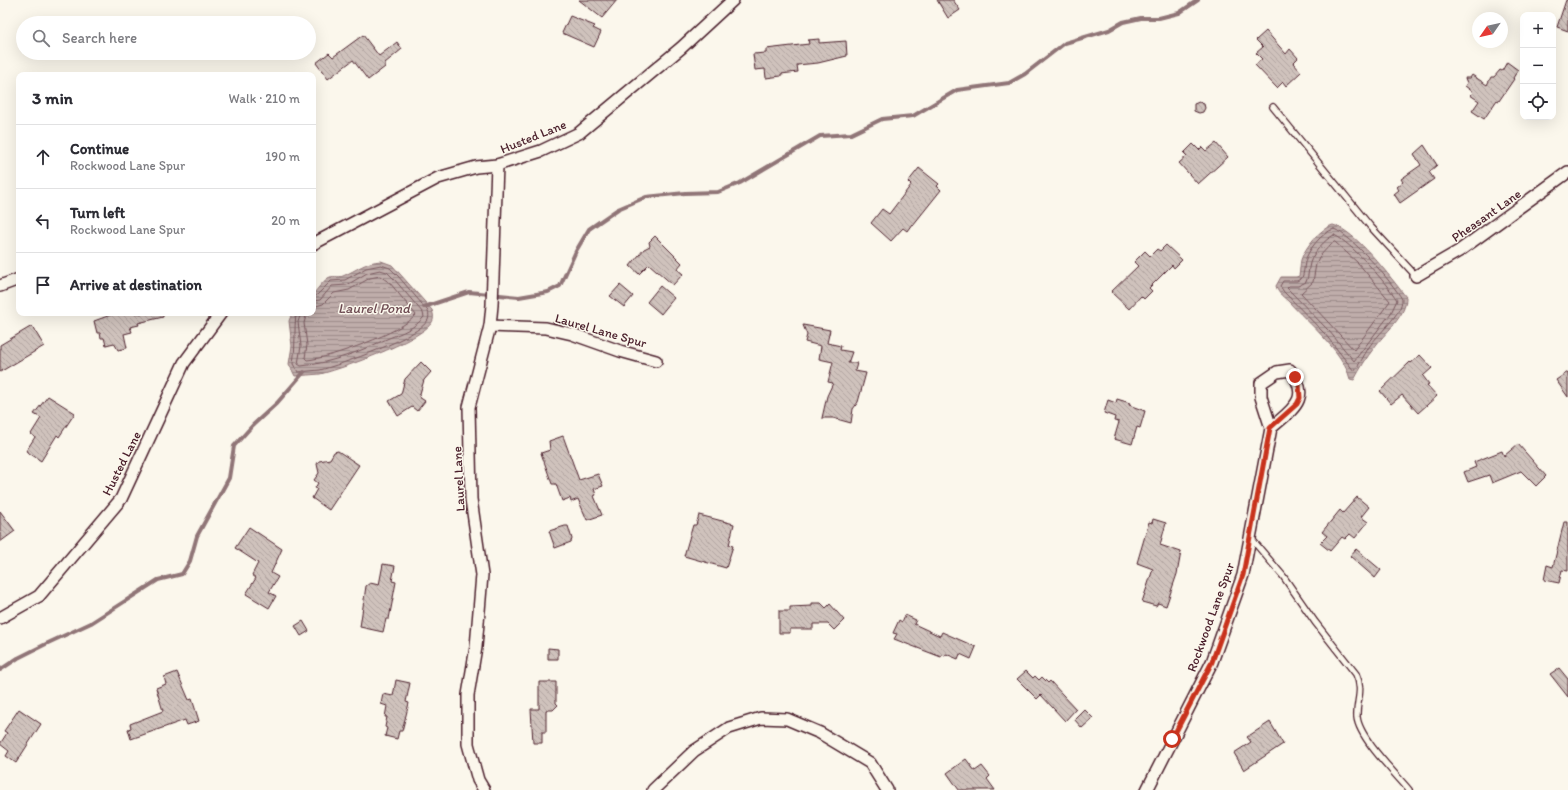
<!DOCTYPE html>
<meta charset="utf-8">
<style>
:root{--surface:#fff;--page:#f7f7f7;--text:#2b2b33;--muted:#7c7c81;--line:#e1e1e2}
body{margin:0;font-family:Itim,sans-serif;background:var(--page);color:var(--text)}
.controls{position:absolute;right:12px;top:12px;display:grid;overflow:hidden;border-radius:8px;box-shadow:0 4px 16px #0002}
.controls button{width:36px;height:36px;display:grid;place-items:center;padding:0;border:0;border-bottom:1px solid var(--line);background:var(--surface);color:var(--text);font:20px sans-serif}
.compass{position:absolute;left:1472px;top:12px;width:36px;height:36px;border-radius:50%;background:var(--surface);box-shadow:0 4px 16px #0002;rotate:236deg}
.stop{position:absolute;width:12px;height:12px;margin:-9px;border:3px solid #c8321e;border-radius:50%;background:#fff}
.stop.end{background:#c8321e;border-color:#fff;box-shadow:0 1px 4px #0008}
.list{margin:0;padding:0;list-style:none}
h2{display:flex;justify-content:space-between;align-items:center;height:52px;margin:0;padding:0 16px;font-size:17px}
h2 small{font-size:13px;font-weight:400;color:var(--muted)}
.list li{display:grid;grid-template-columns:26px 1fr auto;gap:12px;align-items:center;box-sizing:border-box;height:64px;padding:0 16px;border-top:1px solid var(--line)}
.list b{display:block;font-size:15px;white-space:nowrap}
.list p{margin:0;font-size:13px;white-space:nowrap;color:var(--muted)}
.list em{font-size:13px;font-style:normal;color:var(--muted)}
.icon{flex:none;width:22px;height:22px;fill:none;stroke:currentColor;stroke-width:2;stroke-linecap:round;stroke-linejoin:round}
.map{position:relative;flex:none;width:1568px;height:790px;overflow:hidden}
.search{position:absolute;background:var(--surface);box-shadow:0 4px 16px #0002;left:16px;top:16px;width:300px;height:44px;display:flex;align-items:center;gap:10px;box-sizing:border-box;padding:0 14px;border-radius:22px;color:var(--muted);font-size:15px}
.panel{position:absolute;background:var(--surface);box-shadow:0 4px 16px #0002;left:16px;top:72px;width:300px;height:244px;border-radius:8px}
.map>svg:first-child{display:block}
.water{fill:url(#water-rules);stroke:#907477}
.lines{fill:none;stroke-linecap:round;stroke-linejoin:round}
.shore{stroke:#79585e;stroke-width:1}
.stream{stroke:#907477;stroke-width:4}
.building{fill:url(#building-back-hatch);stroke:#4a1f2b}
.service-casing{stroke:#4a1f2b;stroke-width:8}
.minor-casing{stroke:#4a1f2b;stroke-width:14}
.service{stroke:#fbf7ec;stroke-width:5.5}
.minor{stroke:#fbf7ec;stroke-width:11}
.route{stroke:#c8321e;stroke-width:5}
.labels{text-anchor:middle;stroke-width:3;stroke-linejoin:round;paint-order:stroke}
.street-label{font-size:13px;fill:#4a1f2b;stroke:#fbf7ec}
.water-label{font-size:14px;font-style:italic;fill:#6d4a51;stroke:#fbf7ec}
</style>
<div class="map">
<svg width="1568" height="790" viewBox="0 0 1568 790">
<defs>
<pattern id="water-rules" width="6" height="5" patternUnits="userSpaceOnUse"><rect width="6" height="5" fill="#bfadaa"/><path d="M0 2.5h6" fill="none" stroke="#9d8c8b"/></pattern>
<pattern id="building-back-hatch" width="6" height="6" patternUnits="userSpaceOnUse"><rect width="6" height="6" fill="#cfc2bc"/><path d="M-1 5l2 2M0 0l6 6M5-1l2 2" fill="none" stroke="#b3a6a2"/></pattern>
</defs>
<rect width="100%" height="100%" fill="#fbf7ec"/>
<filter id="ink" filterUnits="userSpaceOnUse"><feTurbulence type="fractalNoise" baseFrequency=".025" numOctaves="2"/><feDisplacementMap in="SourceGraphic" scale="8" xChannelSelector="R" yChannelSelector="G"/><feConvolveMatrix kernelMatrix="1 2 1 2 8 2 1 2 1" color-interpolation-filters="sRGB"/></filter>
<g filter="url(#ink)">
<g class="water">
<path d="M 1333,225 C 1355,230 1392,279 1406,297 C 1407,316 1384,333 1374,348 C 1366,358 1360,369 1354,380 L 1350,379 C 1343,351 1308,323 1289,302 C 1284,297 1278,294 1276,286 L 1281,277 L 1296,277 L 1299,276 C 1300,271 1300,264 1301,260 C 1305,247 1321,228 1333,225 Z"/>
<path d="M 381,261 L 392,265 L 432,310 C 433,313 434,317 433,320 C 428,338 339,370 320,374 C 312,375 303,375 295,376 L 289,364 L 292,346 L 289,321 L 292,313 L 313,313 L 313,294 C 318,289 322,282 328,278 C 333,275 338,278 343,276 C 357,270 365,262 381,261 Z"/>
</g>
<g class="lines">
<g class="shore">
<path d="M 1334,229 C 1351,235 1392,282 1402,299 C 1403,313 1377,335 1369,347 C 1364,355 1360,364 1354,371 L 1325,334 L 1284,292 L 1280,286 L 1283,281 L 1297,281 L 1302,278 C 1304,273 1304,268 1305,262 C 1307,251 1322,232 1334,229 Z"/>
<path d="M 1334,235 C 1351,242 1387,284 1397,300 L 1391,313 L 1354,361 L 1329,331 L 1287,288 L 1289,286 L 1298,286 L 1306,282 C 1309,276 1308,270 1310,263 C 1313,253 1325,239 1334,235 Z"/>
<polygon points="1335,242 1358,263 1390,301 1354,350 1301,293 1313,282 1316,264 1319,257 1331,244"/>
<path d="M 296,313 C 294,330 296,347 293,364 L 298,372 C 305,371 313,371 320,370 C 340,365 419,337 428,320 C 429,317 429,314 428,311 L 398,276 L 390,268 L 381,265 L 366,268 L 345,280 L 331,281 L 317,295 L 313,296"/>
<path d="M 301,313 L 298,322 L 301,346 L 298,364 L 301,366 C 333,363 360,351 389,338 C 402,333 415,328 424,317 L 423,313 L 394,279 L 387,272 L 380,270 L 367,273 L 347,285 L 332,286 L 320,300 L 313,301"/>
<path d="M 307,313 L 304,323 L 307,345 L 305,358 L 307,360 C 331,358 402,332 416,315 L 390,283 L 380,276 L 370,278 L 349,290 L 334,293 L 323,304 L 313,307"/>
</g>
<g class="stream">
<polyline points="424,307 469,292 519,297 548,292 560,286 576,251 589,229 618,209 646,197 685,193 718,192 740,183 820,136 851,134 882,119 913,116 957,90 1009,83 1025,74 1065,43 1109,30 1123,22 1141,18 1159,18 1179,13 1198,0"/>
<polyline points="0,670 18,658 48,643 91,623 158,580 182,574 190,561 197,536 229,478 234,446 253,425 277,403 304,372"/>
</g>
</g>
<g class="building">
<polygon points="579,0 617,0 602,18"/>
<polygon points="937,0 953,0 960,10 948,18"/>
<polygon points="1566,0 1568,0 1568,31 1557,27"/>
<polygon points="570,16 595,26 593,28 601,32 594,47 562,33"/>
<polygon points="1266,31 1286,54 1290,49 1298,58 1293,63 1301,72 1286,86 1283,82 1277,88 1255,65 1262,59 1256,53 1263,47 1256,40"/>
<polygon points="363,35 379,56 397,42 402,49 385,63 385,67 368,80 353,60 328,79 316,63 329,53 333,57"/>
<polygon points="819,39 819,43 846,41 847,56 818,63 797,65 798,72 781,74 781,76 766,78 765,69 755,70 753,54 766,53 766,49 809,44 808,40"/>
<polygon points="1507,62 1518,70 1513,78 1514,79 1499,101 1497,100 1484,119 1472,111 1479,101 1470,95 1473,92 1465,86 1467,83 1465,78 1470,78 1472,75 1487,85 1491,77 1494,77 1500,70 1502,71"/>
<polygon points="1199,102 1204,104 1205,108 1203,112 1199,113 1194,111 1194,104"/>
<polygon points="1216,143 1228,157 1198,184 1179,163 1187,156 1184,153 1193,144 1199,150 1202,147 1206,151"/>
<polygon points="1424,145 1437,165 1429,172 1434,179 1400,203 1394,194 1399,190 1397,187 1403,182 1401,179 1421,165 1414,154"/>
<polygon points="919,168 939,184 937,186 941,190 913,225 912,224 907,231 903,228 891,241 871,223 882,209 889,214 911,185 908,182"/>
<polygon points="655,236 682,263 677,269 683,274 673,285 649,264 639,274 630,266 644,249 650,246 649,242"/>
<polygon points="1166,245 1182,260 1174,268 1172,265 1149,288 1152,291 1144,299 1141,296 1129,309 1111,292 1138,266 1134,262 1145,251 1150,256 1157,249 1160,251"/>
<polygon points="620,285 633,296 624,307 610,296"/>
<polygon points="660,286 674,298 661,314 647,302"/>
<polygon points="116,313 163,313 163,317 138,323 139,325 130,327 132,332 124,334 127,348 118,350 114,343 106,345 104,338 101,338 100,333 97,333 94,321"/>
<polygon points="803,325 830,330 827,343 841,346 840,350 852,352 848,363 857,363 855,371 866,373 858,402 853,409 851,423 833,418 822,418 827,396 833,383 828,382 833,362 819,359 821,346 805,342 807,335"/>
<polygon points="32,326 44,346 0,372 0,345"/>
<polygon points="1420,355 1432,368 1423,376 1429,384 1427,385 1437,396 1418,413 1402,395 1391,404 1380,391 1410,362 1411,363"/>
<polygon points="421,362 431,372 424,380 419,397 425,401 417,411 412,407 398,416 389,401 401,394 405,379"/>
<polygon points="1568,372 1568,397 1556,380"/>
<polygon points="48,396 75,413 59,437 57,435 41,461 26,451 35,437 31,434 41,418 34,414"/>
<polygon points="1117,399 1130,403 1129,405 1145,411 1140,428 1137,427 1132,444 1114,439 1119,422 1114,421 1115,417 1104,413 1108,400 1116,403"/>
<polygon points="563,436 579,480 598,474 603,486 594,489 596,495 594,496 602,515 587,520 578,499 571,502 570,498 562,501 556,484 552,484 541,453 550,450 549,441"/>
<polygon points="1518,444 1546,476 1536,486 1521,471 1492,483 1489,475 1468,482 1464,472 1476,467 1474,462 1502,451 1504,456"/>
<polygon points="338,451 359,465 329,510 312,498 317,489 315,488 318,483 314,480 319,473 317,464 319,461 330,459 334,452"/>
<polygon points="1357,497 1369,507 1361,517 1368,522 1355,538 1350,534 1345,539 1342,537 1330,551 1320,543 1327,536 1322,532 1340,510 1343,513"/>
<polygon points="0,511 15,531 0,542"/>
<polygon points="699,515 734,524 729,545 733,546 726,568 684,556 693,525 696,525"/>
<polygon points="1153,519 1166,523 1160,545 1181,552 1177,574 1166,606 1158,603 1156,606 1142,602 1153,569 1137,563 1149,522 1152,523"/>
<polygon points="1564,522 1568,522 1568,571 1562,570 1559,583 1544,580 1547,565 1553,567"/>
<polygon points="565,526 568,526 572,539 571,542 555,548 549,531"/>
<polygon points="249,527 282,549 271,573 278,577 269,592 276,596 269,608 246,594 256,578 252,575 258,563 235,548"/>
<polygon points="1356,549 1381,570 1375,578 1350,556"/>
<polygon points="383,564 395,566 392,581 396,582 389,619 386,619 383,632 360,627 366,586 370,583 379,585"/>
<polygon points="812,603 821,603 826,608 830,604 844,620 834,630 828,624 813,624 813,629 790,629 790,633 779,633 779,611 790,611 790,607 812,606"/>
<polygon points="905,615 916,620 914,624 940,636 942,632 976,647 971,659 960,654 958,659 946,654 945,656 942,655 941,657 894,639 897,634 893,633 899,620 902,622"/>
<polygon points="303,621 309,631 301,636 295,626"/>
<polygon points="548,648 558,649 558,659 548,659"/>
<polygon points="1559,668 1568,679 1568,697 1550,674"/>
<polygon points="1026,671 1033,678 1035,676 1039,680 1042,677 1048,683 1050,681 1076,709 1065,721 1041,695 1037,699 1017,679"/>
<polygon points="177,672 189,700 192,699 199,721 187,725 185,720 131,739 128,729 131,728 130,724 163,711 156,688 166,684 164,677"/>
<polygon points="396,680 410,683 406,702 409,703 402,731 399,731 397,739 385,736 387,728 385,727 387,717 385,717 387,706 381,704 383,694 393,696"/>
<polygon points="539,682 556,682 556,703 558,705 553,710 546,710 546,732 542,732 542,743 533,743 531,709 539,709"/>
<polygon points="19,709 41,724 16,763 6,756 9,751 0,744 7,733 4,731"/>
<polygon points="1084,709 1093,718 1082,728 1074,719"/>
<polygon points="1270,722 1283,744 1244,770 1234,753 1251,742 1247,737"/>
<polygon points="966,759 975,771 982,766 990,776 987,779 995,790 959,790 947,773"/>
</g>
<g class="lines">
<g class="service-casing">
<g id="service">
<polyline points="1273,107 1370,226 1416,276"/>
<path d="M 1250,537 L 1283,576 L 1315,622 L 1356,674 C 1364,691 1356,701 1357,717 C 1359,738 1395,773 1409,790"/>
</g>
</g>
<g class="minor-casing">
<g id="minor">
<polyline points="313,244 438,178 476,167 497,165 541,151 579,133 681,48 733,0"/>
<polyline points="1416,276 1459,251 1568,172"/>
<polyline points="0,286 19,279"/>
<polyline points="490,326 546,328 572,334 620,351 656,361"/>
<polyline points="0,618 39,596 121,499 184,363 221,313"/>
<polyline points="484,790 478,780 468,744 468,695 476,647 482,575 471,499 469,407 490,326 492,305 497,165"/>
<polyline points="653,790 694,751 729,728 761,718 787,719 820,733 870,763 887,790"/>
<path d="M 1147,790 L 1212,662 L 1243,575 L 1271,428 L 1261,397 L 1261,383 L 1277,372 L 1290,370 C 1313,399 1291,410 1271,428"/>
</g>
</g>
<use href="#service" class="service"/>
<use href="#minor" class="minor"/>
</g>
</g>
<g class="lines" filter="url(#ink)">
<polyline class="route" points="1172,739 1212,662 1243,575 1270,428 1297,404 1300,398 1299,385 1295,377"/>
</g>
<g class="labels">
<g class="street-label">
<text transform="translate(533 136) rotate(-22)" y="5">Husted Lane</text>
<text transform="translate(1486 215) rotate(-35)" y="5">Pheasant Lane</text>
<text transform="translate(601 330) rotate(16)" y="5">Laurel Lane Spur</text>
<text transform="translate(121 463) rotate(-63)" y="5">Husted Lane</text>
<text transform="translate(458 479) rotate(-93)" y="5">Laurel Lane</text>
<text transform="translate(1210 617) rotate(-70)" y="5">Rockwood Lane Spur</text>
</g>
<g class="water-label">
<text x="374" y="313">Laurel Pond</text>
</g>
</g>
</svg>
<div class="controls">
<button>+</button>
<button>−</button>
<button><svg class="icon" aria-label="locate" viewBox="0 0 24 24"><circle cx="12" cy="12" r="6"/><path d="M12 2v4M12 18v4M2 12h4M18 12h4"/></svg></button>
</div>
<svg class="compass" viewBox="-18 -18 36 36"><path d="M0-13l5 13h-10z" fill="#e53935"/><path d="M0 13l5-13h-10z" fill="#7c7c81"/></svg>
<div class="stop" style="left:1172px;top:739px"></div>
<div class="stop end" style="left:1295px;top:377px"></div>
<div class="search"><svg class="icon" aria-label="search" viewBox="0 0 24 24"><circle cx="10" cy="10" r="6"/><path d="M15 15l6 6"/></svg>Search here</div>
<section class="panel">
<h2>3 min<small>Walk · 210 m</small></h2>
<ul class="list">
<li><svg class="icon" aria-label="ahead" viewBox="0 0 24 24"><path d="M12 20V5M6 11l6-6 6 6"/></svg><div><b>Continue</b><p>Rockwood Lane Spur</p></div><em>190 m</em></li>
<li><svg class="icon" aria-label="left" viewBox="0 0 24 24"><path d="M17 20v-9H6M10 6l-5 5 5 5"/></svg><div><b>Turn left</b><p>Rockwood Lane Spur</p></div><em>20 m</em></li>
<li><svg class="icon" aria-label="arrive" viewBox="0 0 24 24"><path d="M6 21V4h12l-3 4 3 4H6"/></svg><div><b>Arrive at destination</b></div></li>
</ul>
</section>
</div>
